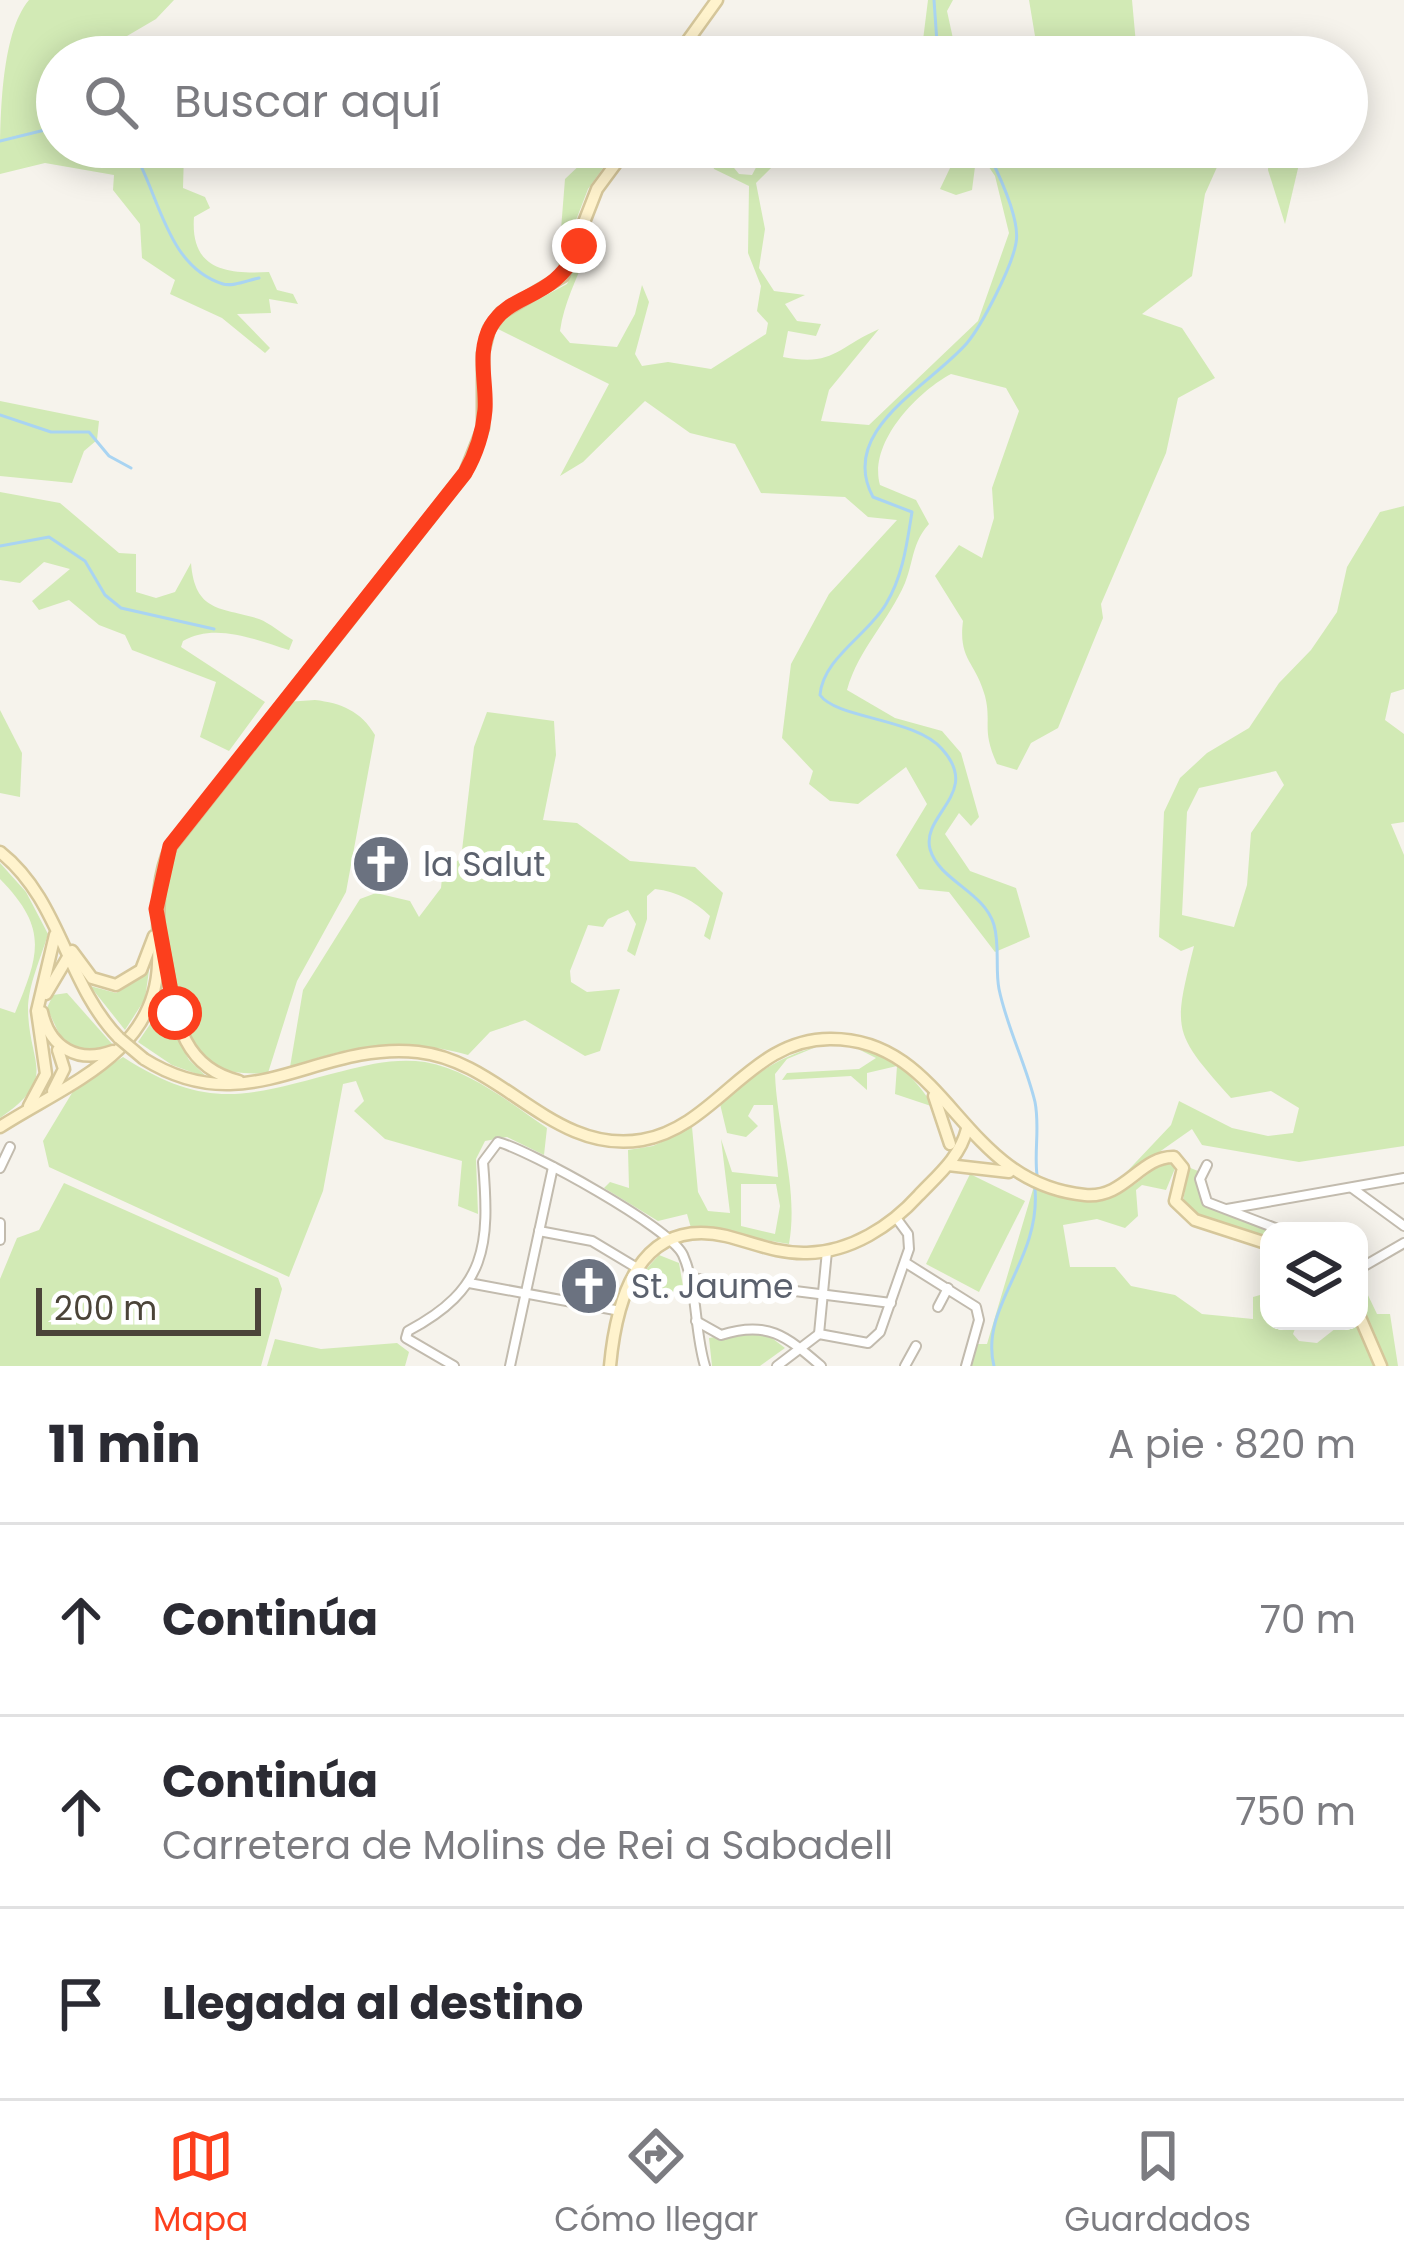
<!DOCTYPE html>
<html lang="es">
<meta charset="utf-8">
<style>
:root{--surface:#fff;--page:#f7f7f7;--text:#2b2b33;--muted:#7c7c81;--line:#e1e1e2;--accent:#fc3f1d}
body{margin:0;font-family:Poppins,sans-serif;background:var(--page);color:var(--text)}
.controls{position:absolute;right:36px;bottom:36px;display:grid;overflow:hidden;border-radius:24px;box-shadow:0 6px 30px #0003}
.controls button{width:108px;height:108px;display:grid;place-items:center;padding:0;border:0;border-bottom:3px solid var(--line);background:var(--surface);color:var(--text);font:60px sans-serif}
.scale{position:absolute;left:36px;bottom:30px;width:225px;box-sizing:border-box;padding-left:12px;border:6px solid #4b4439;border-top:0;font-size:33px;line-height:42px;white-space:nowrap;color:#4b4439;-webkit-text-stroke:9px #fff;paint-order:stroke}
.stop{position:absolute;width:36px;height:36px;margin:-27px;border:9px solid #fc3f1d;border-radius:50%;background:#fff}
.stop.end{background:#fc3f1d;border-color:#fff;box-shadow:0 3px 12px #0008}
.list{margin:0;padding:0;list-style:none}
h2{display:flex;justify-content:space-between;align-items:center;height:156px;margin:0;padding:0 48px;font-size:51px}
h2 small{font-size:39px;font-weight:400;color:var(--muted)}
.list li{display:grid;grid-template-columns:78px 1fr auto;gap:36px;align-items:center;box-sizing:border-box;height:192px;padding:0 48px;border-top:3px solid var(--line)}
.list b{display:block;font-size:45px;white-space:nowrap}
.list p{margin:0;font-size:39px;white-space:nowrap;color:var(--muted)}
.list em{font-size:39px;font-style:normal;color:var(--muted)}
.icon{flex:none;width:66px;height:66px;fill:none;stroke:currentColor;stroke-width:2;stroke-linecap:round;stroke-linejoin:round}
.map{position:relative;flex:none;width:1404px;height:1366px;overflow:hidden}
.search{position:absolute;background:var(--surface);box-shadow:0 6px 30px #0003;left:36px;right:36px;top:36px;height:132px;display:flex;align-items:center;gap:30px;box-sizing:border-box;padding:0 42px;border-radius:66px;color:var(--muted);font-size:45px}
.sheet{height:732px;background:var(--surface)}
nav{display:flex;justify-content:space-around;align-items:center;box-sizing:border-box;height:168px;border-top:3px solid var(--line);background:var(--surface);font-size:33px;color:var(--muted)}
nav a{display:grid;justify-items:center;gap:6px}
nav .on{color:var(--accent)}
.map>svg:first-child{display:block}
.green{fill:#d2eab5;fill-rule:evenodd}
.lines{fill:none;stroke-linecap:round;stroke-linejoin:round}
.stream{stroke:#a9d4f2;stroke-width:3}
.street-casing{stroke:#c2bbae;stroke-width:12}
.secondary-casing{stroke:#d6c79b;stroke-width:15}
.street{stroke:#fff;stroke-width:8}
.secondary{stroke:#fff3cd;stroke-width:10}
.secondary-bridge-casing{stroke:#d6c79b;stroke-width:15;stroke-linecap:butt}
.secondary-bridge{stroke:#fff3cd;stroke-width:10}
.route{stroke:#fc3f1d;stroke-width:15}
.labels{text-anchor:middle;stroke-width:12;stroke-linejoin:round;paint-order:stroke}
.worship-label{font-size:33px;fill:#5b616d;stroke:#fff;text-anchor:start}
</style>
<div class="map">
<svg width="1404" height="1366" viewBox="0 0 1404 1366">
<rect width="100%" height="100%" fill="#f6f3ec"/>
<g class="green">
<path d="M 29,0 L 174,0 L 156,19 L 127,36 L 195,57 L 57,57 L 57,147 L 221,147 L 228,161 L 184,153 L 183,188 L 205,197 L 210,208 L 194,217 C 190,271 228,274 269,272 L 277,290 L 293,294 L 298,304 L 269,299 L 271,313 L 237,314 L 270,348 L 265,353 L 222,318 L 170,294 L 175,280 L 142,258 L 140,224 L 113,190 L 114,175 L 45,163 L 0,174 C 0,123 0,34 29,0 Z"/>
<polygon points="928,0 953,0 947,11 957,57 926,57 923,40"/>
<polygon points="1029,0 1132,0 1136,44 1236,57 1033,57 1037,48"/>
<polygon points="587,147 618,147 588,189 558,267 565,179 585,160"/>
<path d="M 708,147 L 717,147 L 739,174 L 752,175 L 767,147 L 774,165 L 756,183 L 765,229 L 759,268 L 774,291 L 805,295 L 785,304 L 797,321 L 821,324 L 816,336 L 788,331 L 783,357 C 833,367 836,348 879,329 L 829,390 L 821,421 L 869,425 L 978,321 L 1009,233 L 995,176 L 982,157 L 976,159 L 972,190 L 956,195 L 940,189 L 960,147 L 1226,147 L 1205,194 L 1192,276 L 1142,314 L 1182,328 L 1215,378 L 1178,398 L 1166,453 L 1101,604 L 1103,618 L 1058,728 L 1031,743 L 1017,770 L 997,764 C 981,729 992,724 985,696 C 976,662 958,660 963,621 L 935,576 L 959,545 L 982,558 L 994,518 L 992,488 L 1019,411 L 1006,388 L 951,374 C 917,392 868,443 880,485 L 916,500 L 929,524 C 912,543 914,560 905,583 C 888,622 859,648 847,690 L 895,718 L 942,731 L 961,753 L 979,817 L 971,826 L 959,813 L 945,834 L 970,871 L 1016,888 L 1030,937 L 995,952 L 949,892 L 919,889 L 896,855 L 927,804 L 906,767 L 858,804 L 830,801 L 809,784 L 813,771 L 782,738 L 791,664 L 829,594 L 897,520 L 868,517 L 845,497 L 761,493 L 735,444 L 690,433 L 645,401 L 583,462 L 560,476 L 609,384 L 498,329 L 509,315 L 567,284 L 592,229 C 586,266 565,294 560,331 L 570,343 L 617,347 L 635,314 L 642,285 L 649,302 L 635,354 L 642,366 L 668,362 L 711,369 L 766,334 L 768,323 L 757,311 L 761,286 L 748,253 L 749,186 L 714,169 Z"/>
<polygon points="1269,147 1303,147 1285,224 1268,170"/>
<polygon points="0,401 99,421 97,440 84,451 72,483 0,476"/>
<path d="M 0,492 L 60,503 L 119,553 L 136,554 L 136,592 L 156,598 L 175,592 L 191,563 C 195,614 223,607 259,619 C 270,623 282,634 293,640 L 289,650 C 257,640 215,622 183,641 L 181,647 L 265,702 L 229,751 L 200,737 L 216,682 L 132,650 L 125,635 L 99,625 L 69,600 L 39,610 L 32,601 L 70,569 L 44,562 L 20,583 L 0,580 Z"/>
<path d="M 1404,506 L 1404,689 L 1391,693 L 1385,720 L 1404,734 L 1404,822 L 1391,824 L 1404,855 L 1404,1146 L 1299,1162 L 1202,1145 L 1192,1129 L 1118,1181 L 1171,1125 L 1179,1101 L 1232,1128 L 1268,1136 L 1293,1133 L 1299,1108 L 1271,1091 L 1231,1098 C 1172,1032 1173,1031 1194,946 L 1181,951 L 1159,937 L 1164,812 L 1180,778 L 1207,753 L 1249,728 L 1279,683 L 1311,650 L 1337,612 L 1347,567 L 1380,512 ZM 1276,771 L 1284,785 L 1251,833 L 1247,885 L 1234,927 L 1182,915 L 1187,812 L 1199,788 Z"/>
<path d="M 315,700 C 341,703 361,711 375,735 L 346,892 L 297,981 L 268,1073 C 251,1074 229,1074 215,1065 C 169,1035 153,905 172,858 C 194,807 252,748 286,702 Z"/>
<polygon points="0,710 22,753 20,797 0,793"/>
<path d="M 487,712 L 554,721 L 556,755 L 543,820 L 577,823 L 630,861 L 695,867 L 723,893 L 710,940 L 704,936 L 710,916 C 693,900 678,892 655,889 L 647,896 L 647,919 L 635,956 L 627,951 L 636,924 L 628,910 L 608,919 L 603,927 L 588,925 L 570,971 L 571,982 L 587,992 L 620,989 L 600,1051 L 585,1056 L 525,1020 L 490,1032 L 468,1055 C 403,1037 353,1045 290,1067 L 303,990 L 360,899 L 376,893 L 410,901 L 419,917 L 441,888 L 443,868 L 461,859 L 474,747 Z"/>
<path d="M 0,863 L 26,892 L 48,934 C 41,958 28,985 28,1010 C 29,1065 59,1078 0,1118 L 0,1008 L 15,1013 C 40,953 48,928 0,879 Z"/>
<polygon points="150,963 145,999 125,1030 90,986 116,993 141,978"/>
<polygon points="67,993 113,1045 87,1051 62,1040 47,1008 53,995"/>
<polygon points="165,1013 189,1060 208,1078 172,1065 138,1042 157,1014"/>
<path d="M 816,1047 L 787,1059 L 775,1074 C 777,1131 799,1187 789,1244 L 691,1228 L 687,1214 L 658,1221 L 604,1188 L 610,1182 L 629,1188 L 628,1150 L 653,1146 L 692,1127 L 698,1192 L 708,1211 L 730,1213 L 721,1139 L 732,1172 L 778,1177 L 773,1105 L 754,1105 L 748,1116 L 758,1126 L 746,1137 L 727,1133 L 720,1104 C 751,1078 776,1057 816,1047 ZM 741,1184 L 776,1184 L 780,1206 L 775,1234 L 741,1226 Z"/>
<path d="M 860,1050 C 895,1056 915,1078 934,1107 L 895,1094 L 897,1066 L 867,1073 L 867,1090 L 851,1076 L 782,1080 L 787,1073 L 859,1069 L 876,1058 Z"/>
<path d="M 123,1057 C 210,1113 249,1095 343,1071 C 369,1064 397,1058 425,1062 C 470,1070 510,1103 547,1128 L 544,1155 L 507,1137 L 485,1141 L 476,1159 L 478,1214 L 458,1206 L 462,1161 L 385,1139 L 354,1111 L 364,1101 L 356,1081 L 343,1084 L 323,1191 L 289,1277 L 49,1167 L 43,1141 L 75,1088 Z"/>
<path d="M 1162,1162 L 1176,1166 L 1166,1190 L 1142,1185 L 1136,1190 L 1138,1216 L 1125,1228 L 1097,1219 L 1063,1225 L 1070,1267 L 1115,1267 L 1131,1286 L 1175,1295 L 1202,1314 L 1253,1319 L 1253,1297 L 1267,1293 L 1269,1321 L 1298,1321 L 1293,1334 L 1299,1341 L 1317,1343 L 1345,1321 L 1356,1321 L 1375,1366 L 970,1366 L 976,1344 L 987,1344 L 1034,1186 C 1103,1208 1108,1208 1162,1162 Z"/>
<polygon points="1188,1167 1203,1173 1207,1202 1283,1231 1269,1231 1269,1241 1198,1217 1183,1203"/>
<polygon points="970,1174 1025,1201 979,1292 926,1264"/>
<polygon points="64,1183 278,1278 282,1289 261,1366 0,1366 0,1279 17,1238 39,1230"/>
<polygon points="659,1255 679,1263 684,1292 641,1291 639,1277"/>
<polygon points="1365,1289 1377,1314 1390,1314 1398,1366 1386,1366 1359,1303"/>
<polygon points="744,1332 764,1332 785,1348 760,1366 712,1366 709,1338"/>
<polygon points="275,1339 321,1349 397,1343 409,1352 405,1366 267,1366"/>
</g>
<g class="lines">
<g class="stream">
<polyline points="934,0 938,57"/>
<polyline points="0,141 57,127"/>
<path d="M 131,147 C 159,191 165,266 223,284 C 233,287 248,280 259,278"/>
<path d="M 985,147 C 996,168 1021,219 1016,243 C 1012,267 982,325 967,343 C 930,386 837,430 873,497 L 912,512 C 907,543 903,576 886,604 C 868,635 823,658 820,695 C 837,719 915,718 942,749 C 982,793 921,814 930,849 C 939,881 984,891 994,925 C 1000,946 995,969 999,989 C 1007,1028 1026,1064 1035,1102 C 1040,1127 1034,1151 1037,1175"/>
<polyline points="0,415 51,432 89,432 109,456 131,468"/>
<polyline points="0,546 49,537 85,561 105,595 121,608 214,629"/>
<path d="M 994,1366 C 979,1307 1041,1261 1035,1189"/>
</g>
<g class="street-casing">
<g id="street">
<polyline points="1207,1165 1200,1179 1207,1202 1283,1231"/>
<polyline points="0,1168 10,1147"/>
<polyline points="1352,1188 1404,1226"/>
<polyline points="1227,1209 1404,1178"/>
<polyline points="0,1223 0,1240"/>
<polyline points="539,1231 592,1241 637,1268"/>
<polyline points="906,1263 976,1307 979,1320 966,1366"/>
<polyline points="1359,1269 1404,1243"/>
<polyline points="691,1278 891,1303"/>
<polyline points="469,1283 615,1310"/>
<polyline points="938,1307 948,1288"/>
<path d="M 696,1321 L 721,1335 C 768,1320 786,1336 821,1366"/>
<polyline points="819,1334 868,1343 880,1332 909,1249 908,1234 897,1219"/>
<polyline points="819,1334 827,1251"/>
<path d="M 454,1366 L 406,1338 L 408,1331 C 487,1289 490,1246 483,1162 L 498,1142 C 529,1150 671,1228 683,1255 C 698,1289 694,1330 705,1366"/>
<polyline points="510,1366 553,1167"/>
<polyline points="777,1366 819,1334"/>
<polyline points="905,1366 916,1346"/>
</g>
</g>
<g class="secondary-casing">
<g id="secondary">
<polyline points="676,57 717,0"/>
<path d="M 0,852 C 61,900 66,984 119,1038"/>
<polyline points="72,951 92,978 116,985 141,970 154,936"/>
<path d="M 164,954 C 175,1008 176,1066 239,1081"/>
<polyline points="46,994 68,957"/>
<path d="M 42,1012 C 50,1048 78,1064 113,1051"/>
<path d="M 144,1059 C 248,1124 315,1041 418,1052 C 502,1061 553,1155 642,1140 C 717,1127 750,1038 831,1039 C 949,1039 959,1183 1085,1195 C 1125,1199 1140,1156 1174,1157 L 1183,1168 L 1175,1201 L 1195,1220 L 1269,1244"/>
<polyline points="53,1091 64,1069 58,1050"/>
<polyline points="934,1096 950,1144"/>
<polyline points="29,1106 46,1074 37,1011 55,935"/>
<path d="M 0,1127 C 65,1085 155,1054 158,964 C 160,922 153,886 171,846 L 465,473 L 483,428 L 483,353 L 489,329 L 501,313 L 563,276 L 597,189 L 628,147"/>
<polyline points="948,1165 1009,1172"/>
<polyline points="1359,1315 1381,1366"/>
<path d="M 610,1366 C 616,1301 638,1216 726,1236 C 754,1243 778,1254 807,1253 C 851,1252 891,1226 919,1195 C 938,1175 960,1157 967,1129"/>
</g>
</g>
<use href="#street" class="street"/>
<use href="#secondary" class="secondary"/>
<g class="secondary-bridge-casing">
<polyline id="secondary-bridge" points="119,1038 144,1059"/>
</g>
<use href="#secondary-bridge" class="secondary-bridge"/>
</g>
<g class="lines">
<path class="route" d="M 175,1013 L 156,909 L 170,846 L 465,473 C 476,454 483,433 485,410 C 487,383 476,352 491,326 C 512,290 555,302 579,246"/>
</g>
<defs>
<g id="church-disc" transform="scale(3)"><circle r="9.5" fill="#6b7280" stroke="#fff"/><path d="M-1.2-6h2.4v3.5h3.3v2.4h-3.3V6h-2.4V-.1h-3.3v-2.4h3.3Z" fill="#fff"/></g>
</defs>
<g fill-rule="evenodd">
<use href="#church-disc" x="381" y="864"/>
<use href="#church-disc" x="589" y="1286"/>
</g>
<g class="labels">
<g class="worship-label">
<text x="423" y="876">la Salut</text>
<text x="631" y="1298">St. Jaume</text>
</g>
</g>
</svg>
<div class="controls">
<button><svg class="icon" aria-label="layers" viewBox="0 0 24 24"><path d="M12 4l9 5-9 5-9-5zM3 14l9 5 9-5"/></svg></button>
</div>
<div class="scale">200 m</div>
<div class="stop" style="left:175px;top:1013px"></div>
<div class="stop end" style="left:579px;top:246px"></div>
<div class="search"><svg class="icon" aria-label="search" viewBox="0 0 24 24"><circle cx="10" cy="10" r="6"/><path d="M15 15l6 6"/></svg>Buscar aquí</div>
</div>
<section class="sheet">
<h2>11 min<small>A pie · 820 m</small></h2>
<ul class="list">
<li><svg class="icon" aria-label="ahead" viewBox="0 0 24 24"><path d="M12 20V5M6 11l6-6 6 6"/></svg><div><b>Continúa</b></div><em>70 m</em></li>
<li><svg class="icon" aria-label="ahead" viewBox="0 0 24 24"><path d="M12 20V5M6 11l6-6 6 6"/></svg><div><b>Continúa</b><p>Carretera de Molins de Rei a Sabadell</p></div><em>750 m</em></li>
<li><svg class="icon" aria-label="arrive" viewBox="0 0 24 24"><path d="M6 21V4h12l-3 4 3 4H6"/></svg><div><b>Llegada al destino</b></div></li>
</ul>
</section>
<nav>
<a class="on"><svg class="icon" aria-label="map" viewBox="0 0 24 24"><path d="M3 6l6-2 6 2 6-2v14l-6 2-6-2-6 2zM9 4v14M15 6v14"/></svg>Mapa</a>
<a><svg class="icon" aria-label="directions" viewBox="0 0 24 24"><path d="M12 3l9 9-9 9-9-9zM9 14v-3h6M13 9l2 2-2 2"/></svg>Cómo llegar</a>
<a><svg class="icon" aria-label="saved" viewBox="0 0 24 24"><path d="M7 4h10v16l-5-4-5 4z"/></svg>Guardados</a>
</nav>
